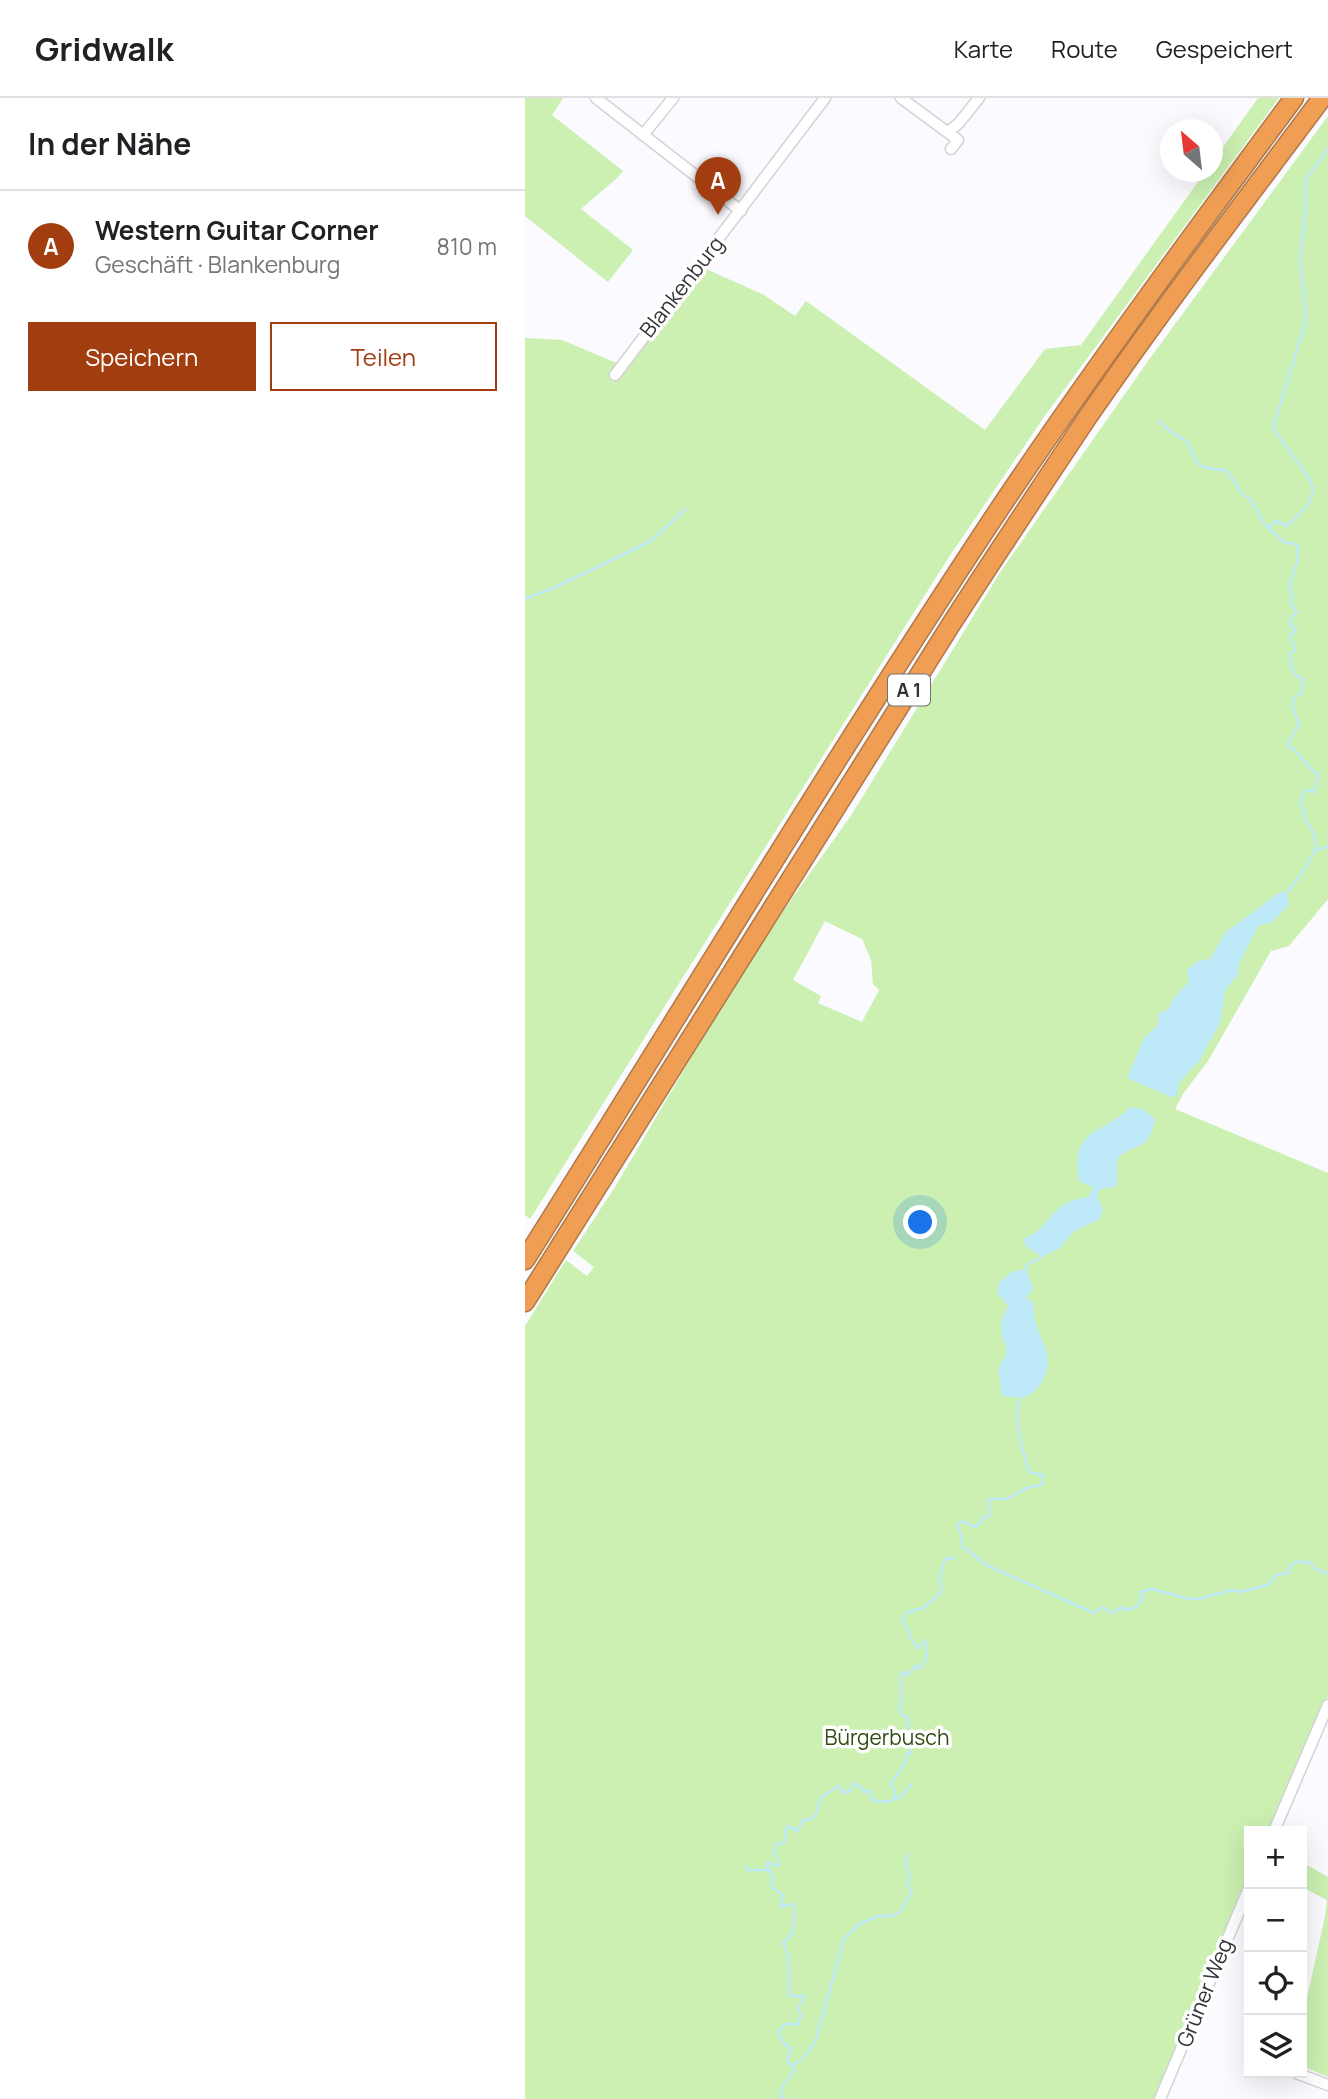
<!DOCTYPE html>
<html lang="de">
<meta charset="utf-8">
<style>
:root{--surface:#fff;--page:#f6f6f6;--text:#202124;--muted:#757577;--line:#e0e0e0;--accent:#a23d10}
body{margin:0;font-family:Manrope,sans-serif;background:var(--page);color:var(--text)}
.controls{position:absolute;right:21px;bottom:21px;display:grid;overflow:hidden;border-radius:0px;box-shadow:0 7px 28px #0002}
.controls button{width:63px;height:63px;display:grid;place-items:center;padding:0;border:0;border-bottom:2px solid var(--line);background:var(--surface);color:var(--text);font:35px sans-serif}
.compass{position:absolute;left:635px;top:21px;width:63px;height:63px;border-radius:50%;background:var(--surface);box-shadow:0 7px 28px #0002;rotate:332deg}
.you{position:absolute;left:396px;top:1125px;width:24px;height:24px;margin:-18px;border:5px solid #fff;border-radius:50%;background:#1a73e8;box-shadow:0 0 0 10px #1a73e833}
.badge{display:grid;place-items:center;width:46px;height:46px;border-radius:50%;background:var(--accent);color:#fff;font-size:23px;font-weight:700}
.pin{position:absolute;translate:-50% -58px;filter:drop-shadow(0 2px 4px #0008)}
.pin::after{content:'';position:absolute;top:37px;width:24px;height:21px;background:inherit;clip-path:polygon(0 0,100% 0,50% 100%)}
.list{margin:0;padding:0;list-style:none}
h2{display:flex;justify-content:space-between;align-items:center;height:91px;margin:0;padding:0 28px;font-size:30px}
h2 small{font-size:23px;font-weight:400;color:var(--muted)}
.list li{display:grid;grid-template-columns:46px 1fr auto;gap:21px;align-items:center;box-sizing:border-box;height:112px;padding:0 28px;border-top:2px solid var(--line)}
.list b{display:block;font-size:26px;white-space:nowrap}
.list p{margin:0;font-size:23px;white-space:nowrap;color:var(--muted)}
.list em{font-size:23px;font-style:normal;color:var(--muted)}
.actions{display:flex;gap:14px;padding:21px 28px}
.actions a{flex:1;padding:16px 0;border:2px solid var(--accent);border-radius:0px;text-align:center;font-size:24px;color:var(--accent)}
.actions .main{background:var(--accent);color:#fff}
.icon{flex:none;width:38px;height:38px;fill:none;stroke:currentColor;stroke-width:2;stroke-linecap:round;stroke-linejoin:round}
.map{position:relative;flex:none;width:803px;height:2001px;overflow:hidden}
header{display:flex;align-items:center;gap:42px;box-sizing:border-box;height:98px;padding:0 35px;background:var(--surface);border-bottom:2px solid var(--line)}
header strong{font-size:33px}
nav{display:flex;gap:38px;margin-inline-start:auto;font-size:24px}
main{display:flex}
aside{flex:1;background:var(--surface)}
.map>svg:first-child{display:block}
.green{fill:#cbf0b1;fill-rule:evenodd}
.water{fill:#bde8f7}
.lines{fill:none;stroke-linecap:round;stroke-linejoin:round}
.stream{stroke:#bde8f7;stroke-width:2.5}
.street-casing{stroke:#d2d2d8;stroke-width:13}
.highway-casing{stroke:#ae7949;stroke-width:21}
.street{stroke:#fff;stroke-width:10}
.highway{stroke:#f09e53;stroke-width:18}
.labels{text-anchor:middle;stroke-width:7;stroke-linejoin:round;paint-order:stroke}
.shield{fill:#fff;stroke:#717172;stroke-width:2}
.shield-label{font-size:19px;font-weight:bold;fill:#343436}
.street-label{font-size:21px;fill:#343436;stroke:#fff}
.park-label{font-size:21px;fill:#304d13;stroke:#fff}
</style>
<header>
<strong>Gridwalk</strong>
<nav><a>Karte</a><a>Route</a><a>Gespeichert</a></nav>
</header>
<main>
<aside>
<h2>In der Nähe<small></small></h2>
<ul class="list">
<li><span class="badge">A</span><div><b>Western Guitar Corner</b><p>Geschäft · Blankenburg</p></div><em>810 m</em></li>
</ul>
<div class="actions"><a class="main">Speichern</a><a>Teilen</a></div>
</aside>
<div class="map">
<svg width="803" height="2001" viewBox="0 0 803 2001">
<rect width="100%" height="100%" fill="#fafaff"/>
<g class="green">
<polygon points="0,0 38,0 27,17 98,73 92,80 56,111 108,152 83,184 0,118"/>
<polygon points="733,0 754,0 519,319 422,462 5,1121 0,1117 0,240 37,242 94,266 170,166 239,197 270,218 281,203 460,332 520,251 556,247 680,74 688,74 688,63"/>
<path d="M 803,18 L 803,801 L 764,848 L 746,853 L 683,963 L 658,996 L 650,1011 L 803,1075 L 803,1598 L 746,1733 L 724,1733 L 724,1786 L 634,2001 L 0,2001 L 0,1228 L 41,1162 L 62,1178 L 69,1169 L 48,1153 L 90,1089 L 199,904 L 261,809 L 327,716 L 476,473 L 623,263 ZM 300,823 L 337,841 L 346,862 L 348,886 L 354,892 L 337,924 L 293,905 L 296,898 L 268,882 Z"/>
<polygon points="777,1764 803,1779 803,1979 777,1968 777,1922 800,1819 802,1802 777,1789"/>
</g>
<g class="water">
<polygon points="755,794 761,794 764,807 746,825 734,827 714,865 713,876 700,893 695,925 674,963 654,985 652,998 646,999 602,980 619,940 633,927 634,915 643,912 648,901 664,883 662,872 673,863 685,861 701,834"/>
<path d="M 605,1009 L 618,1011 L 630,1021 C 624,1055 610,1043 592,1061 L 592,1088 L 575,1091 L 572,1099 L 578,1111 L 575,1121 L 548,1134 L 535,1150 L 517,1159 L 503,1150 L 497,1141 C 527,1133 521,1104 563,1099 L 568,1089 L 554,1083 C 546,1027 576,1039 605,1009 Z"/>
<path d="M 501,1171 L 508,1190 L 501,1200 L 508,1204 C 509,1212 509,1220 511,1227 C 519,1248 530,1263 516,1285 C 506,1301 495,1301 477,1298 L 473,1271 C 489,1246 477,1252 476,1229 C 476,1221 481,1214 483,1207 L 473,1197 L 473,1186 L 486,1174 Z"/>
</g>
<g class="lines">
<g class="stream">
<path d="M 634,323 L 645,333 L 663,344 L 671,364 L 678,369 L 702,373 L 718,397 L 725,401 L 740,427 L 759,444 L 773,447 L 772,464 L 764,490 L 768,496 L 766,505 L 772,514 L 767,518 L 765,527 L 771,532 L 765,538 L 771,551 L 764,556 L 769,576 L 777,581 L 777,595 L 770,599 L 767,608 L 774,626 L 762,647 C 777,654 779,669 794,677 L 789,694 L 780,692 L 775,706 L 780,713 L 780,722 C 797,743 792,753 778,773 C 772,781 767,790 760,796"/>
<path d="M 744,430 L 751,423 L 762,428 C 775,413 793,406 786,383 L 748,330 L 781,222 L 775,161 L 781,109 L 781,81 L 803,51"/>
<polyline points="0,501 31,489 126,443 161,411"/>
<polyline points="790,752 803,749"/>
<polyline points="501,1174 501,1167 517,1159"/>
<polyline points="439,1449 461,1467 569,1515 577,1509 587,1515 596,1509 600,1512 611,1509 618,1499 615,1497 616,1494 627,1491 665,1501 674,1501 707,1492 716,1494 745,1486 751,1477 763,1475 766,1467 771,1464 785,1464 789,1470 803,1476"/>
<path d="M 438,1450 L 436,1436 L 432,1428 L 435,1424 L 441,1424 L 448,1429 L 455,1426 L 457,1420 L 464,1418 L 464,1401 L 482,1401 L 502,1390 L 517,1387 L 518,1377 L 504,1374 C 498,1352 487,1321 495,1299"/>
<polyline points="370,1700 375,1700 387,1686"/>
<polyline points="220,1768 222,1772 244,1772"/>
<polyline points="267,1967 275,1963 290,1945 319,1841 334,1826 353,1818 368,1818 376,1813 387,1792 382,1787 385,1779 380,1766 383,1756"/>
<path d="M 259,2001 L 255,1997 L 258,1987 L 270,1972 L 262,1963 L 266,1951 L 258,1944 L 253,1934 L 260,1926 L 273,1926 L 276,1917 L 273,1910 L 280,1898 L 265,1898 C 261,1880 268,1861 258,1845 L 268,1835 L 270,1810 L 267,1806 L 255,1809 L 258,1797 L 246,1789 L 248,1778 L 242,1769 L 243,1764 L 250,1768 L 254,1767 L 249,1752 L 251,1746 L 259,1745 L 262,1728 L 273,1733 L 278,1722 L 287,1721 L 291,1716 L 296,1699 L 314,1688 L 319,1695 L 326,1693 L 328,1685 L 339,1691 L 339,1694 L 345,1693 L 345,1698 L 351,1704 L 365,1703 L 370,1700 L 370,1692 L 366,1687 C 369,1678 377,1673 380,1665 C 381,1662 381,1658 383,1655 L 387,1655 L 379,1636 L 383,1631 L 383,1619 L 377,1618 L 374,1608 L 377,1603 L 375,1578 L 379,1574 L 382,1578 L 391,1567 L 394,1571 C 401,1562 405,1554 400,1543 L 393,1551 C 385,1542 384,1531 377,1521 L 382,1514 L 398,1510 L 416,1495 L 415,1479 L 420,1461 L 430,1460"/>
</g>
<g class="street-casing">
<g id="street">
<polyline points="71,0 216,113"/>
<polyline points="376,0 433,42 426,51"/>
<polyline points="423,34 434,25 454,0"/>
<polyline points="118,37 148,0"/>
<polyline points="90,277 300,0"/>
<polyline points="749,1733 803,1607"/>
<polyline points="771,1975 803,1987"/>
<polyline points="635,2001 724,1790"/>
</g>
</g>
<g class="highway-casing">
<g id="highway">
<path d="M 0,1162 C 158,911 311,657 475,410 C 569,270 669,135 769,0"/>
<path d="M 0,1204 L 425,528 C 470,458 516,389 562,320 C 637,211 718,106 797,0"/>
</g>
</g>
<use href="#street" class="street"/>
<use href="#highway" class="highway"/>
</g>
<g class="labels">
<rect class="shield" x="363" y="576.5" width="42" height="31" rx="5"/>
<g class="shield-label">
<text x="384" y="599">A 1</text>
</g>
<g class="street-label">
<text transform="translate(157 189) rotate(-52)" y="7">Blankenburg</text>
<text transform="translate(680 1895) rotate(-68)" y="7">Grüner Weg</text>
</g>
<g class="park-label">
<text x="362" y="1647">Bürgerbusch</text>
</g>
</g>
</svg>
<div class="controls">
<button>+</button>
<button>−</button>
<button><svg class="icon" aria-label="locate" viewBox="0 0 24 24"><circle cx="12" cy="12" r="6"/><path d="M12 2v4M12 18v4M2 12h4M18 12h4"/></svg></button>
<button><svg class="icon" aria-label="layers" viewBox="0 0 24 24"><path d="M12 4l9 5-9 5-9-5zM3 14l9 5 9-5"/></svg></button>
</div>
<svg class="compass" viewBox="-18 -18 36 36"><path d="M0-13l5 13h-10z" fill="#e53935"/><path d="M0 13l5-13h-10z" fill="#757577"/></svg>
<div class="you"></div>
<div class="pin badge" style="left:193px;top:117px">A</div>
</div>
</main>
